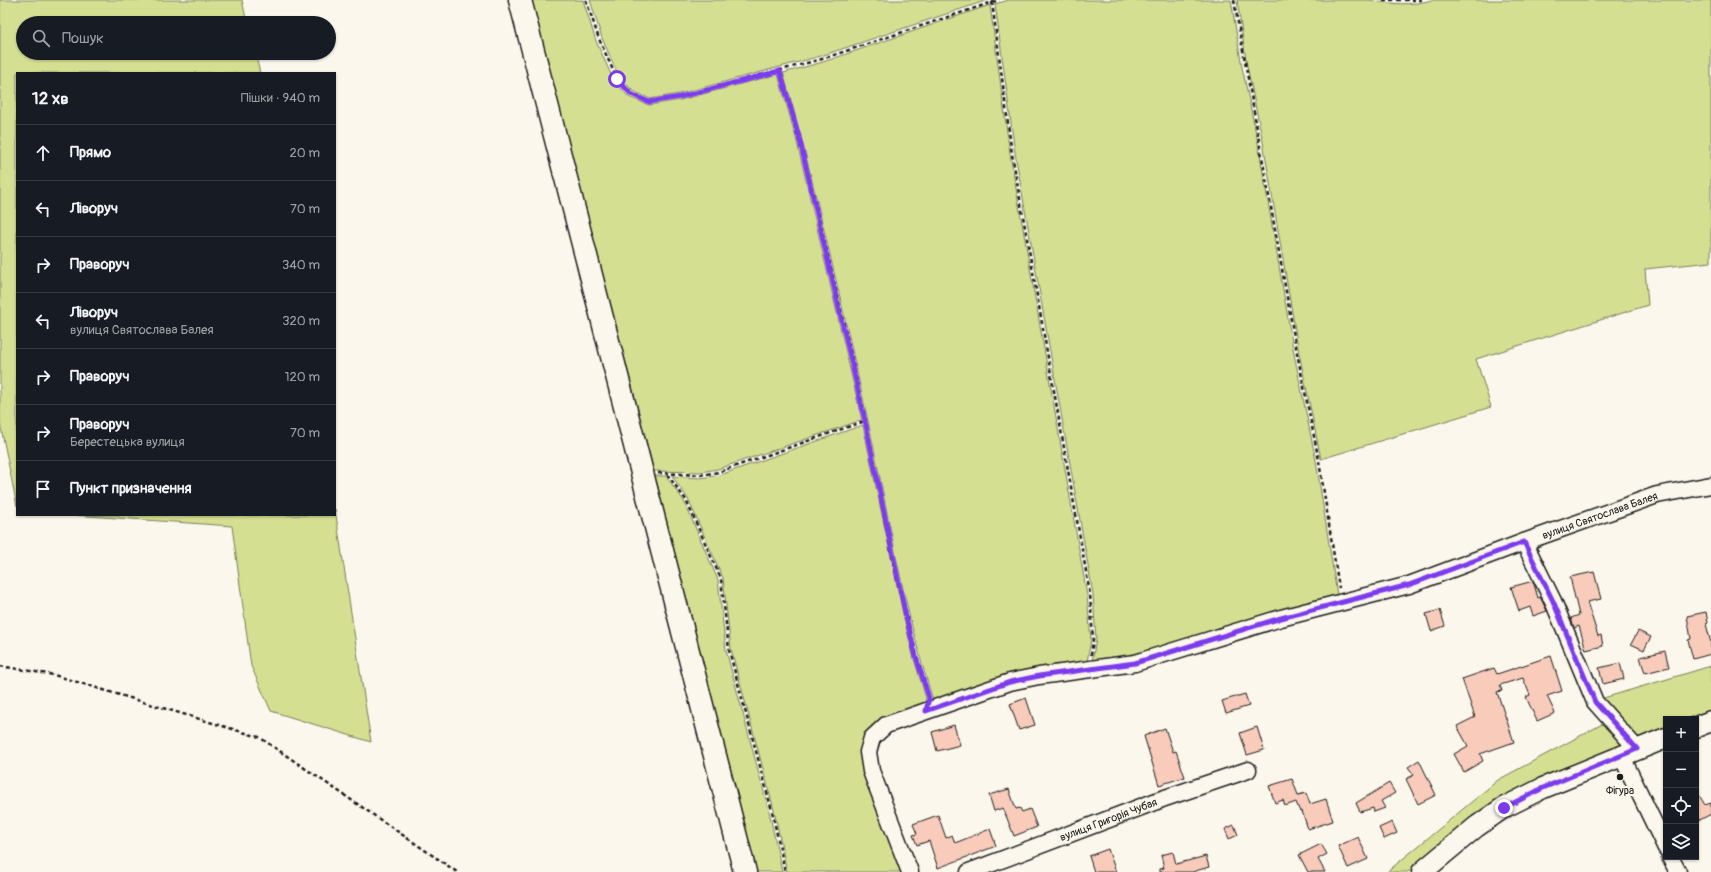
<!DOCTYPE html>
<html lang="uk">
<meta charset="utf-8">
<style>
:root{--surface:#171b24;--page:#20242c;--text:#f1f3f6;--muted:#9ea1a6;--line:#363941}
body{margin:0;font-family:Pangolin,sans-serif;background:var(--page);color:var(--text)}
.controls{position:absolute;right:12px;bottom:12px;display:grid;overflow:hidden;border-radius:0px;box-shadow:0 1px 3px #0004}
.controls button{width:36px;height:36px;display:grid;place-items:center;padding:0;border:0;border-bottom:1px solid var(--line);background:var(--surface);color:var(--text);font:20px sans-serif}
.stop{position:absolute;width:12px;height:12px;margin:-9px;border:3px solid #7c3aed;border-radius:50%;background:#fff}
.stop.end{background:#7c3aed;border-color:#fff;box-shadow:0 1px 4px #0008}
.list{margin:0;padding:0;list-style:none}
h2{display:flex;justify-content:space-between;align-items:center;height:52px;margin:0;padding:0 16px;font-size:17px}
h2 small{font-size:13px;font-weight:400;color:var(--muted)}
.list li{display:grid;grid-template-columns:26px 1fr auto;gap:12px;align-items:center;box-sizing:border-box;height:56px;padding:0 16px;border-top:1px solid var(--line)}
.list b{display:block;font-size:15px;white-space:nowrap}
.list p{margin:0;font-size:13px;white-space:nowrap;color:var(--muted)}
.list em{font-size:13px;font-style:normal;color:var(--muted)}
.icon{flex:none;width:22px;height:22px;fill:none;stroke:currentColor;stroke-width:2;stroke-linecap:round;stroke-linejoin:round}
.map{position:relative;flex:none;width:1711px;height:872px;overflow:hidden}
.search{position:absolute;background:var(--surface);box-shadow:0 1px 3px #0004;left:16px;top:16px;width:320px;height:44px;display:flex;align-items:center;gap:10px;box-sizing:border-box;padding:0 14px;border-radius:22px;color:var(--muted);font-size:15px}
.panel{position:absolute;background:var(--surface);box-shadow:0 1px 3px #0004;left:16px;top:72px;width:320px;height:444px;border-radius:0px}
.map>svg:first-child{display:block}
.green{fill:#d4df92;stroke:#787e57}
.building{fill:#f8cbbb;stroke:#1c1c1c}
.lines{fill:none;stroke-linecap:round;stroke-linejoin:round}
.minor-casing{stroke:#1c1c1c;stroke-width:19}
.major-casing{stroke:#1c1c1c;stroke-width:23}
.highway-casing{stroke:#1c1c1c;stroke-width:25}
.path{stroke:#1c1c1c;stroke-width:2.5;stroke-dasharray:4 3;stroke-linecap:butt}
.minor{stroke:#fbf7ec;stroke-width:16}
.major{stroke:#fbf7ec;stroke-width:20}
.highway{stroke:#fbf7ec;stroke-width:22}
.route{stroke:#7c3aed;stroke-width:5}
.poi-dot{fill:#1c1c1c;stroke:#fbf7ec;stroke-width:1.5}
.labels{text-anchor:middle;stroke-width:4;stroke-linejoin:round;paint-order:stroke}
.street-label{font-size:11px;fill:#1c1c1c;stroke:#fbf7ec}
.poi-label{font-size:11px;fill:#1c1c1c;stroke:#fbf7ec}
</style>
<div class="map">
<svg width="1711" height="872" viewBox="0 0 1711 872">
<rect width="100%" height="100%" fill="#fbf7ec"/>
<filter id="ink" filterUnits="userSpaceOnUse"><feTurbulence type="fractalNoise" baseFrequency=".025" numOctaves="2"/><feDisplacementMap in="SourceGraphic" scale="8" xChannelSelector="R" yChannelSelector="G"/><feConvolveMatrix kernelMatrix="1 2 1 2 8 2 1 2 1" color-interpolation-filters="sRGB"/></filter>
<g filter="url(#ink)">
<g class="green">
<polygon points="0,0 242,0 247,23 23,23 23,53 255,53 260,73 17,73 17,506 0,423"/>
<polygon points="531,0 583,0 596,41 614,81 629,97 649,105 680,100 778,74 796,138 862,420 718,469 700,472 654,471"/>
<polygon points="590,0 988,0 821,56 679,94 650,99 633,91 619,77 602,38"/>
<polygon points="1009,0 1231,0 1242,67 1258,143 1294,354 1316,461 1338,601 1134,660 1091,666 1096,640 1093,594 1015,153 995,4"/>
<path d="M 1237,0 L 1369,0 C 1390,4 1411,6 1432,0 L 1711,0 L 1711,262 L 1645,269 L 1648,305 L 1476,359 L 1491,407 L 1321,459 L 1299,353 L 1263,142 L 1247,66 Z"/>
<path d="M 990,5 L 1010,154 L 1087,595 L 1091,640 L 1086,667 L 930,707 L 932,697 C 903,607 888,513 868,421 C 842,305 816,188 783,73 L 823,62 Z"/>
<polygon points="863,425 904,617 914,658 926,698 924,709 869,737 907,872 787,872 774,810 731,649 723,578 688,499 672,476 700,478 720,475"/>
<polygon points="655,476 666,476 684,501 718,580 726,650 769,811 782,872 757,872"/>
<polygon points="335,509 371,742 271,711 251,666 232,526 73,515 335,515"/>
<polygon points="1711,666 1711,711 1690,719 1666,719 1666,728 1634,740 1597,700"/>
<polygon points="1608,721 1628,744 1470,820 1408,872 1387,872 1498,780"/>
</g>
<g class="building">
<polygon points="1594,572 1601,599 1587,602 1598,636 1601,635 1603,646 1586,650 1579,626 1574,628 1571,618 1579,615 1570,577"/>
<polygon points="1533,581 1538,598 1540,597 1547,611 1533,616 1530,607 1519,611 1511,587"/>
<polygon points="1440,610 1445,626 1431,631 1426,614"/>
<polygon points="1706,612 1708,623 1706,624 1711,643 1711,654 1693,659 1688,640 1691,639 1687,616"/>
<polygon points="1638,631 1651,637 1644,650 1631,644"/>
<polygon points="1665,651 1669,667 1645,673 1640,657"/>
<polygon points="1551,656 1562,691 1547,696 1555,713 1537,721 1526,697 1530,695 1523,678 1500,685 1502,691 1497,692 1514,742 1480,754 1483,761 1464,772 1454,754 1468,746 1457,726 1475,717 1462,679 1494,668 1497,674"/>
<polygon points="1620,663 1624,679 1603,684 1599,668"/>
<polygon points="1245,694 1249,706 1226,713 1222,701"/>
<polygon points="1026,698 1035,725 1019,730 1010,704"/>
<polygon points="954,725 960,745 937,751 932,732"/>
<polygon points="1257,727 1264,750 1247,755 1240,733"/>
<polygon points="1165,728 1173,752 1176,751 1185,777 1159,785 1144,736"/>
<polygon points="1419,760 1436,795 1418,804 1406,779 1414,775 1408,767"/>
<polygon points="1292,779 1298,795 1306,793 1310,804 1326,799 1333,821 1308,829 1302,811 1300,812 1296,802 1285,806 1283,800 1275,803 1269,786"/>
<polygon points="1389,783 1395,793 1381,801 1385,808 1374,812 1373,808 1360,812 1356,803"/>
<polygon points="1009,789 1016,809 1020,808 1022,812 1030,809 1037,827 1014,836 1003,808 994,811 989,795"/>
<polygon points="1696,790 1705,805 1711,803 1711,814 1696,822"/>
<polygon points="938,815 946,838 952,835 955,843 990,829 996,846 938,868 929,841 917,845 913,835 917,834 913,824"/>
<polygon points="1392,822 1397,833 1384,839 1379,828"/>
<polygon points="1234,825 1238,835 1229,839 1225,829"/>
<polygon points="1358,837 1368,859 1348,868 1338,846"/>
<polygon points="1321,844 1327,854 1318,859 1325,872 1308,872 1299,855"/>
<polygon points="1108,849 1116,872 1094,872 1089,856"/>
<polygon points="1173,852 1176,864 1206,856 1209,867 1192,872 1160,872 1160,869 1164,868 1161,855"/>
</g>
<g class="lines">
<g class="minor-casing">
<g id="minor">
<polyline points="1524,542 1553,601 1595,702 1637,749"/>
<polyline points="1622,757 1666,848"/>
<polyline points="1670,857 1678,872"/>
<path id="s1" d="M 910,872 L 871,771 L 868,752 L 872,738 L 886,725 L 1010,682 L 1039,676 L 1135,663 L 1281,618 L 1409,585 L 1524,542 L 1657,495 L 1711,485"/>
<path id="s2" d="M 969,872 L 1162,799 L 1248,770"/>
</g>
</g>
<g class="major-casing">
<g id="major">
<polyline points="1696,727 1711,721"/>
<polyline points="1422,872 1476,827 1503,808 1543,788 1666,738"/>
</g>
</g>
<g class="highway-casing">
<polyline id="highway" points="520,0 745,872"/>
</g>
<g class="path">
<polyline points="586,0 599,39 617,79 631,94 649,102 680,97 822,59 999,0"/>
<polyline points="1234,0 1297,353 1319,461 1339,588"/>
<polyline points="1383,0 1422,0"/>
<polyline points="992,2 1012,154 1090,594 1093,640 1091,655"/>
<path d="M 780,71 C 813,187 840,305 866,423 C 885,515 900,608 929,697"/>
<polyline points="658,473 700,475 719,472 865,421"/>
<polyline points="667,474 686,500 721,579 729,650 772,811 785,872"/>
<polyline points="0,666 54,675 259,737 457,872"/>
</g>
<use href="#minor" class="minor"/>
<use href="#major" class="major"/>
<use href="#highway" class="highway"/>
</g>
</g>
<g class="lines" filter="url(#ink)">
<polyline class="route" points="617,79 631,94 649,102 680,97 780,71 799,137 865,421 906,617 916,657 929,698 926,711 1010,682 1039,676 1135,663 1281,618 1409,585 1524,542 1553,601 1595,702 1637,749 1543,788 1504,808"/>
</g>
<circle class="poi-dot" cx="1620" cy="777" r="4"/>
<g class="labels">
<g class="street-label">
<text dy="4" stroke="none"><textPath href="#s1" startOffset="907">вулиця Святослава Балея</textPath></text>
<text dy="4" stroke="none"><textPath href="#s2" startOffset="149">вулиця Григорія Чубая</textPath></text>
</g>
<g class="poi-label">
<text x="1620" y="794">Фігура</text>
</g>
</g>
</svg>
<div class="controls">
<button>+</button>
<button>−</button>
<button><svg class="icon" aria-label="locate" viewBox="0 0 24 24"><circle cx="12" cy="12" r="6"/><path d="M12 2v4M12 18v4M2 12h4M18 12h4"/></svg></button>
<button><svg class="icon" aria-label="layers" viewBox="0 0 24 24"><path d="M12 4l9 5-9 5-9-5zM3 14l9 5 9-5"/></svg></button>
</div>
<div class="stop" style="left:617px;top:79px"></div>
<div class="stop end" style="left:1504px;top:808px"></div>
<div class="search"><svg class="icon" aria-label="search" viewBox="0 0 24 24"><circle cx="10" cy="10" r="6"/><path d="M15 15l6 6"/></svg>Пошук</div>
<section class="panel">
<h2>12 хв<small>Пішки · 940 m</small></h2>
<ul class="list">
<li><svg class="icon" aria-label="ahead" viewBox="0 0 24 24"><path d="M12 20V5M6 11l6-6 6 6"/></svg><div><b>Прямо</b></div><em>20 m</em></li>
<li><svg class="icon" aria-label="left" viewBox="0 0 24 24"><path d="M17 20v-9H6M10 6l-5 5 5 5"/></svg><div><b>Ліворуч</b></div><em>70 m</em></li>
<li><svg class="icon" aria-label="right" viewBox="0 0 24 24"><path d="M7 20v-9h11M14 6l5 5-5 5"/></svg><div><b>Праворуч</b></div><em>340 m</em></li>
<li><svg class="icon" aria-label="left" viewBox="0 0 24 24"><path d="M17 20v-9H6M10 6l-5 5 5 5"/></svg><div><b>Ліворуч</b><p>вулиця Святослава Балея</p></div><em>320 m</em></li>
<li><svg class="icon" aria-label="right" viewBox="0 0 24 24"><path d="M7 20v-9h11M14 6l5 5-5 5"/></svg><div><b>Праворуч</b></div><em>120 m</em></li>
<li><svg class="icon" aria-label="right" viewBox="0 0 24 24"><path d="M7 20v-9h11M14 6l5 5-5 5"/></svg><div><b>Праворуч</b><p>Берестецька вулиця</p></div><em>70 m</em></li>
<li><svg class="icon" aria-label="arrive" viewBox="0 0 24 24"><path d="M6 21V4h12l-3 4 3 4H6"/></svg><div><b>Пункт призначення</b></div></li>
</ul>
</section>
</div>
